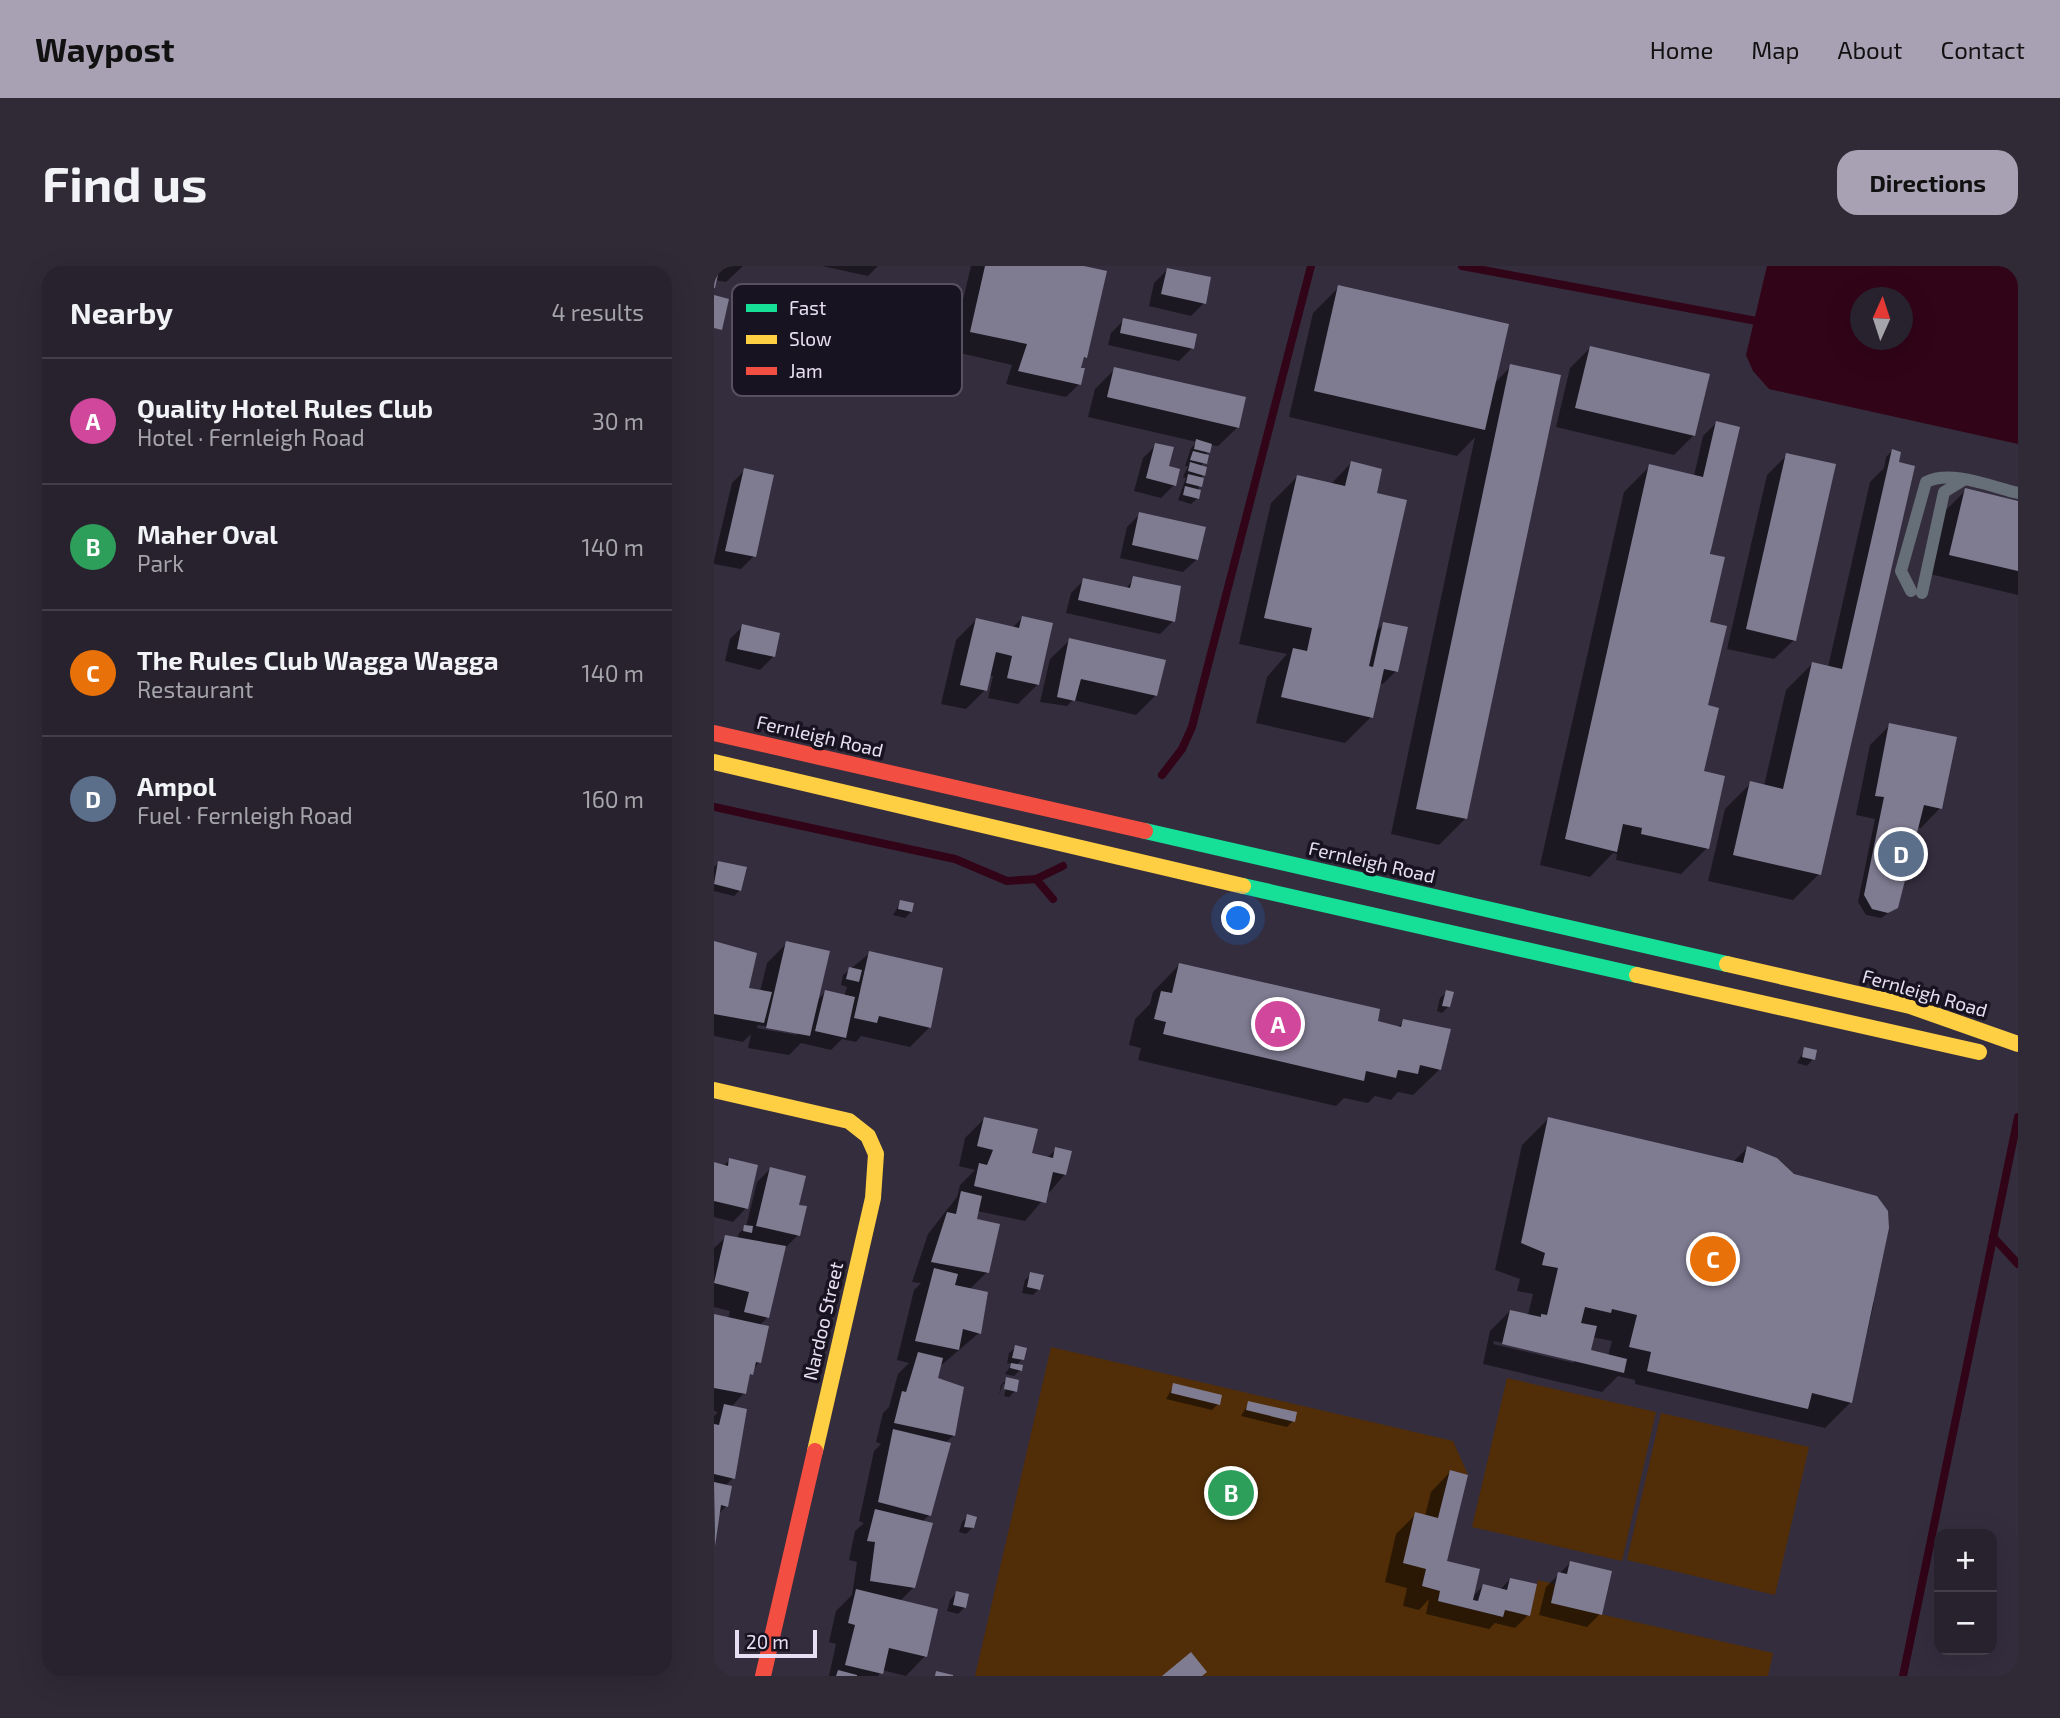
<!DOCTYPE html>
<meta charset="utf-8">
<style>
:root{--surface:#27222e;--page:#2f2a36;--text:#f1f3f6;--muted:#a4a4aa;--line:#433f4a;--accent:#a8a1b4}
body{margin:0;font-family:"Exo 2",sans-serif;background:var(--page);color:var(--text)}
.controls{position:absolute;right:21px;bottom:21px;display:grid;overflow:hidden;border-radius:14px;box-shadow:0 7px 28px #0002}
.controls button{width:63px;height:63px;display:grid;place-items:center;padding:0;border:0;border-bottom:2px solid var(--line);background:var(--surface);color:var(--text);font:35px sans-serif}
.compass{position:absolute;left:1136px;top:21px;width:63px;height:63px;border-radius:50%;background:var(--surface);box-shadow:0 7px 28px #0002;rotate:3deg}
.scale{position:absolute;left:21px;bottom:18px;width:82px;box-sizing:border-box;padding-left:7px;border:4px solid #e7e0f4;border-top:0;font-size:19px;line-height:24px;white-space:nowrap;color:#e7e0f4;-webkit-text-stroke:5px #181320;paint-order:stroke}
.you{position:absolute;left:525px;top:653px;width:24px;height:24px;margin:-18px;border:5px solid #fff;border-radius:50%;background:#1a73e8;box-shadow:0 0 0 10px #1a73e833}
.badge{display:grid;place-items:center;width:46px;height:46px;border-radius:50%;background:var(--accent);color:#fff;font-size:23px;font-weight:700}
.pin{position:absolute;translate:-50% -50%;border:4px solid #fff;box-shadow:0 2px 7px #0006}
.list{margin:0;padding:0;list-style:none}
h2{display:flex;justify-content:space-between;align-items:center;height:91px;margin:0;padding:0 28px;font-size:30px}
h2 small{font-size:23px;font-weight:400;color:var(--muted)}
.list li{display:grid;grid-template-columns:46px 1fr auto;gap:21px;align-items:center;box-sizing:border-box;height:126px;padding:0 28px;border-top:2px solid var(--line)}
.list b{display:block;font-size:26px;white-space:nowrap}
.list p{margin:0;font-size:23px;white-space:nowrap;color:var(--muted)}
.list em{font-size:23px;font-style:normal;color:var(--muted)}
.map{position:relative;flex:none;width:1304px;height:1410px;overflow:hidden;border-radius:21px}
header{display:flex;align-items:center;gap:42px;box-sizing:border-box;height:98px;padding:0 35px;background:var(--accent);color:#111}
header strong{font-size:33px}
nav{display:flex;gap:38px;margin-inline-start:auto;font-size:24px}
.intro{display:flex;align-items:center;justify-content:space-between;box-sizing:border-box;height:168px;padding:0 42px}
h1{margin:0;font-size:49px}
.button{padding:18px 32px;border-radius:21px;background:var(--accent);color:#111;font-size:24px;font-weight:700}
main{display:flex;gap:42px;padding:0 42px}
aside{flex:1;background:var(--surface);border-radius:21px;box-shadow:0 7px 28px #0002}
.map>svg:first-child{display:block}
.green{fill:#512e08}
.water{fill:#320418;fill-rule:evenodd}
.shadow{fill:#0007;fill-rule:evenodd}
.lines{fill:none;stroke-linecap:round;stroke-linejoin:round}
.stream{stroke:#320418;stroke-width:8}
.building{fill:#7f7c92}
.lane{stroke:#666e77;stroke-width:12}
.fast{stroke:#16e098;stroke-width:16}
.slow{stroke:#ffcf43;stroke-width:16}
.jam{stroke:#f24e42;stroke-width:16}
.labels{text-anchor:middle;stroke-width:7;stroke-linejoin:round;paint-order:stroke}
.street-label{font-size:19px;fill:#e7e0f4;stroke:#181320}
.key{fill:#181320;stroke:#565060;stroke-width:2}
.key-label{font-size:19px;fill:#e7e0f4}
</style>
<header>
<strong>Waypost</strong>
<nav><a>Home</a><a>Map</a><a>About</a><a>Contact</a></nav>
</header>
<div class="intro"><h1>Find us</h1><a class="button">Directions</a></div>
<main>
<aside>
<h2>Nearby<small>4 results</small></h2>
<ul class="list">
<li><span class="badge" style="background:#d1479c">A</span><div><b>Quality Hotel Rules Club</b><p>Hotel · Fernleigh Road</p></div><em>30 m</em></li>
<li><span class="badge" style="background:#2e9e5b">B</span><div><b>Maher Oval</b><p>Park</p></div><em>140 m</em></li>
<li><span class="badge" style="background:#e8710a">C</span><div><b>The Rules Club Wagga Wagga</b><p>Restaurant</p></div><em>140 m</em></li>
<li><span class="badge" style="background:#5c6f8a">D</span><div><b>Ampol</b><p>Fuel · Fernleigh Road</p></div><em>160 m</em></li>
</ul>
</aside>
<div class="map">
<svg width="1304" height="1410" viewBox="0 0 1304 1410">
<rect width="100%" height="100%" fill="#342d3e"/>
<g class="green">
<polygon points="337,1081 739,1175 754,1209 736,1204 724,1252 701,1247 712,1303 708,1320 726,1325 724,1335 789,1351 791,1344 815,1349 824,1314 841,1318 837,1337 1059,1387 1054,1410 261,1410"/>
<polygon points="793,1112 942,1146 908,1295 758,1261"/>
<polygon points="947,1147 1095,1181 1061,1329 913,1294"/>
</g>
<path class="water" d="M 1053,0 L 1304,0 L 1304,178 L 1055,123 L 1039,105 L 1032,89 ZM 1146,32 L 1188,32 L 1188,74 L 1146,74 Z"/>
<g class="shadow">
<polygon points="0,0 29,0 12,16 1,14 0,19"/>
<polygon points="108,0 164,0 154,10"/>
<polygon points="362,0 371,91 368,95 365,118 352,131 292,118 298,99 237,85 257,0"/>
<polygon points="453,4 490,37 477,50 435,40 440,17"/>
<polygon points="625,21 780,118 797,100 751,553 725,579 677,568 761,171 743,190 575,151 599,47"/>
<polygon points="410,54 478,82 465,95 394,79 397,67"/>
<polygon points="876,82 980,169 960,189 842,161 856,102"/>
<polygon points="401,103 524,161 504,180 496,179 487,201 489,209 485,213 484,232 477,238 464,234 472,212 469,211 474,200 471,200 477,182 483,176 374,151 381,123"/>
<polygon points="1002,157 988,506 993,582 967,608 902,594 903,588 899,587 876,611 826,599 910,226 936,200 980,210 989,170"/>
<polygon points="442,179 460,219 447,232 420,225 429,192"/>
<polygon points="1178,185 1105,608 1079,634 994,615 1011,543 1037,517 1050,520 1072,424 1098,398 1114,401 1156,216 1170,202 1172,191"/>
<polygon points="1073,189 1080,374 1060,393 1013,383 1053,209"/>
<polygon points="637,197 661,229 661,366 670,358 682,405 669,418 665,417 657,451 631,477 542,457 553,411 573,388 525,378 557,237 583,211 616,219"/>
<polygon points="31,204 40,290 27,303 0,298 0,294 18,217"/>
<polygon points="1252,224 1304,237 1304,329 1216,308 1232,244"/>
<polygon points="426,248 483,293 469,306 406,292 413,261"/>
<polygon points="420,312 459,355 446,368 352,347 357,327 370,314 412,323"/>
<polygon points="308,352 323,419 304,438 274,432 279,410 275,409 271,424 252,443 227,438 242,374 262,354 298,362"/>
<polygon points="29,360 59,391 46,404 11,395 16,373"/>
<polygon points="356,374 442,429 422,449 359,434 353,440 326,436 336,393"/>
<polygon points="1176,459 1226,542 1207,562 1202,561 1183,641 1167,652 1152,649 1144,636 1161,553 1142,549 1156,479"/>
<polygon points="5,597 26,624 20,630 0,625 0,601"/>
<polygon points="187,636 197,646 191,652 179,649"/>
<path d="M 0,677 L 33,723 L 46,726 L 53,697 L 73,677 L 103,735 L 111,726 L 130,731 L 133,721 L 127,719 L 129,709 L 156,687 L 216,761 L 196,781 L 147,770 L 142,776 L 128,773 L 117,784 L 87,777 L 75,789 L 34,782 L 37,768 L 29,776 L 0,770 ZM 44,759 L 83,766 L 83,769 L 43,762 Z"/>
<polygon points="465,699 661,757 683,762 690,755 726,803 699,829 684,826 677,834 661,830 654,837 630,832 622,840 424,794 427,782 415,779 421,753 436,738 439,726"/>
<polygon points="733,726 734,741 728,747 723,745 726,732"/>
<polygon points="1091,783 1099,793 1093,800 1083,797"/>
<polygon points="271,852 316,888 333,892 342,883 351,908 311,955 263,945 261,954 273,1006 255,1024 265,1067 224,1102 222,1114 239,1170 231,1177 215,1249 208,1256 200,1321 185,1336 211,1390 192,1410 168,1404 164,1410 115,1410 122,1378 115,1376 122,1345 138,1329 143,1296 135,1294 141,1265 150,1257 145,1255 160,1185 167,1178 162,1176 169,1147 175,1141 184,1108 195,1097 183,1094 200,1024 207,1017 198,1016 214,968 243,931 246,919 261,904 245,900 251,872"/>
<path d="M 834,853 L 1019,896 L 1033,882 L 1079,910 L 1162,932 L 1156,1036 L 1160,1037 L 1137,1136 L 1111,1162 L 921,1118 L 921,1114 L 904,1110 L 888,1126 L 769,1098 L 776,1065 L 796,1045 L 814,1049 L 819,1028 L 803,1025 L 806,1013 L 781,1004 L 808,879 ZM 878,1071 L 898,1075 L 894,1090 L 875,1085 ZM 780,1075 L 860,1093 L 860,1097 L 779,1078 Z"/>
<polygon points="16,894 32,942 19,956 0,951 0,898 9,900"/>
<polygon points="56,903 83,940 84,969 71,982 54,1051 46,1059 45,1096 33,1113 30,1127 17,1141 19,1212 11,1220 12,1240 4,1249 0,1272 0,1150 4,1146 0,1145 0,1050 14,1053 16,1045 0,1041 0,982 12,971 23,973 25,967 32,961 43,916"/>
<polygon points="317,1008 325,1023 319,1029 308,1027 311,1014"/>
<polygon points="302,1081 308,1093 302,1100 306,1104 300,1110 291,1108 298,1098 293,1097 295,1087"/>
<polygon points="293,1113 301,1125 295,1131 290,1130 293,1118 289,1118 285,1129 287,1119"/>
<polygon points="460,1119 504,1138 498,1144 452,1133"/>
<polygon points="535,1137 579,1155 573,1161 527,1150"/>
<polygon points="736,1206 731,1296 758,1331 769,1320 786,1324 796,1313 814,1349 801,1362 781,1357 775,1363 712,1348 715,1333 705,1344 689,1340 693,1322 671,1316 682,1268 702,1248 711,1250 717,1226"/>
<polygon points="254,1250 258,1262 252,1268 245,1266 248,1256"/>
<polygon points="856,1297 886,1348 873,1361 825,1349 832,1321"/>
<polygon points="242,1327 250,1342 244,1348 233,1345 236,1334"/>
</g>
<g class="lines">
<g class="stream">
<polyline points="748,0 1048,56"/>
<polyline points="448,509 468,483 478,461 597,0"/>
<polyline points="0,541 241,593 293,615 322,613"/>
<polyline points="339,633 322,613 349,600"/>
<polyline points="1279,971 1304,998"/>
<polyline points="1189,1410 1304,851"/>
</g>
</g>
<g class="building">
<polygon points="0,0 6,0 1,22 0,22"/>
<polygon points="271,0 370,0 393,5 373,92 370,91 367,102 371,102 367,119 304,105 313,78 256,66"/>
<polygon points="453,2 497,11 492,38 447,28"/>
<polygon points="624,19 795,58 771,164 600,125"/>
<polygon points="0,29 15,33 8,64 0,62"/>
<polygon points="409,52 483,68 480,83 406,67"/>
<polygon points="876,80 996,108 981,170 861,142"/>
<polygon points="796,98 847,109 753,553 702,543"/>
<polygon points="400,101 532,131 525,162 393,131"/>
<polygon points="1002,155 1026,161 996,288 1011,291 996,356 1013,360 994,439 1005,442 990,505 1011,510 995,583 927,568 928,562 909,558 903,586 851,573 935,198 989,211"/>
<polygon points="482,173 498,178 496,187 480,183"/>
<polygon points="441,177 460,181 455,200 466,203 462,220 432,212"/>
<polygon points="1178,183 1187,186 1185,196 1201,200 1107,609 1019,589 1036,515 1069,523 1098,396 1128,403"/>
<polygon points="479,185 495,189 493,198 476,194"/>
<polygon points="1072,187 1122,198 1082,375 1032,363"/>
<polygon points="637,195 668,203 663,227 693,234 655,400 659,401 669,356 694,361 684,406 670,403 659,452 567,431 579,382 593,385 598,362 550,352 583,209 631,220"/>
<polygon points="476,196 493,201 491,210 474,205"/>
<polygon points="30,202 60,209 42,291 11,285"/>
<polygon points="474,208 490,212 488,221 472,217"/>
<polygon points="471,220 487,224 485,233 469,229"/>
<polygon points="1251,222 1304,235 1304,305 1235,289"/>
<polygon points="425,246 492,261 484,294 418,279"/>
<polygon points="419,310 467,320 461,356 364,334 369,312 416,322"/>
<polygon points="308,350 339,357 325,419 293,412 298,390 282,386 273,425 246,419 262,352 305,362"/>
<polygon points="28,358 66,367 61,391 23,383"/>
<polygon points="355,372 452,394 443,430 367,413 361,435 343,431"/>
<polygon points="1175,457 1243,471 1228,543 1210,539 1184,642 1174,647 1158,643 1150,629 1170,531 1161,530"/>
<polygon points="4,595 33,601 27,625 0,618"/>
<polygon points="186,634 200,637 198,646 184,643"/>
<polygon points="0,675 43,687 35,722 58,726 50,757 0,748"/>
<polygon points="72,675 116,685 96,770 52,762"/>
<polygon points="155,685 229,702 217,762 165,750 163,757 140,752"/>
<polygon points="465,697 666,743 664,755 687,761 689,753 737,763 727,804 706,799 704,808 684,804 682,812 652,805 650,815 449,768 452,756 440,753 447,725 458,727"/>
<polygon points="135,701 148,704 145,716 132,713"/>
<polygon points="111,724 141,731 132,772 101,765"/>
<polygon points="732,724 740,726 736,741 728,740"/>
<polygon points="1090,781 1103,784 1101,794 1088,791"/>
<polygon points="270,851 324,863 318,887 339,892 341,881 358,885 352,909 339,906 332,937 260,920 265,897 273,899 279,884 263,880"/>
<polygon points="834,851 1029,897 1033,880 1063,892 1080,908 1163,930 1174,945 1175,962 1138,1137 1098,1127 1094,1143 933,1105 937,1086 915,1081 923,1049 898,1043 897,1047 871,1041 867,1057 883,1060 877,1084 913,1093 910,1107 788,1078 796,1044 827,1051 827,1048 833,1049 844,1002 828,999 831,987 807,977"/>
<polygon points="15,892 44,899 34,943 0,935 0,896 14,900"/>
<polygon points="56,901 92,910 85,939 93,940 86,970 42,960"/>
<polygon points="247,925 268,930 263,953 286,958 275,1007 217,996 233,946 242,948"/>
<polygon points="30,959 39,960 38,967 29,965"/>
<polygon points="11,969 72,980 55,1052 30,1046 35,1026 0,1017"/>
<polygon points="220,1002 244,1008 241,1019 274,1026 267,1068 249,1063 245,1084 201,1075"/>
<polygon points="316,1006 330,1009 326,1024 313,1021"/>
<polygon points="0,1048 55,1060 47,1097 42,1096 39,1109 36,1108 32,1128 0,1122"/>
<polygon points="301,1079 313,1082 310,1094 298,1092"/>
<polygon points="204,1086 229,1092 224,1112 250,1121 241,1170 180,1157 188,1125 192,1126"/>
<polygon points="297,1097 309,1099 308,1105 296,1102"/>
<polygon points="292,1111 305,1114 303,1126 290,1123"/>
<polygon points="459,1117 508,1129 506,1139 457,1127"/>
<polygon points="534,1135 583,1146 581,1156 532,1144"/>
<polygon points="10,1138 33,1143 21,1213 0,1208 0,1158 5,1159"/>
<polygon points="179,1163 237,1177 217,1250 164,1236"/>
<polygon points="736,1204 754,1209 733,1295 766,1303 759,1334 764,1335 769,1318 793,1324 796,1312 823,1318 816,1350 791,1344 789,1351 724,1335 726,1325 708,1320 712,1303 689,1297 701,1246 724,1252"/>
<polygon points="0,1216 18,1220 14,1241 7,1239 1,1280"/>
<polygon points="161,1243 219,1257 201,1322 156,1315 161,1276 153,1275"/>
<polygon points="253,1248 263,1251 260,1262 250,1261"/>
<polygon points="856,1295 898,1305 888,1349 837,1337 844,1306 853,1308"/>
<polygon points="142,1323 224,1343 213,1391 175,1382 169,1408 131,1399 141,1359 134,1357"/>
<polygon points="242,1325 255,1328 252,1342 239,1339"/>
<polygon points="477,1386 493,1406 488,1410 448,1410"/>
<polygon points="124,1404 143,1409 143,1410 122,1410"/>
<polygon points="222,1405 239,1409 239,1410 221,1410"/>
</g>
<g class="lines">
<g class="lane">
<path d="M 1197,325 L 1187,305 L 1212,216 C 1237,203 1278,221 1304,227"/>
<polyline points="1208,327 1230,226 1248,215"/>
</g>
<g class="fast">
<polyline points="431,565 1013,698"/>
<polyline points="529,620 923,709"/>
</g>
<g class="slow">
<polyline points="0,496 529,620"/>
<polyline points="1013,698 1196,740 1304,778"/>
<polyline points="923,709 1265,786"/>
<polyline points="0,824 135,855 154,870 162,888 159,932 101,1185"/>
</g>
<g class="jam">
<polyline points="0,467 431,565"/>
<polyline points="49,1410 101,1185"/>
</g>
</g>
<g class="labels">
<g class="street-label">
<text transform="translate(106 470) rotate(13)" y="7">Fernleigh Road</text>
<text transform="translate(658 596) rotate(13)" y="7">Fernleigh Road</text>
<text transform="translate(1211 727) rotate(16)" y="7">Fernleigh Road</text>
<text transform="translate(109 1055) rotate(-77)" y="7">Nardoo Street</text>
</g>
</g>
<rect x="18" y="18" width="230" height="112" rx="10" class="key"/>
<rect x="32" y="38" width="31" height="8" fill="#16e098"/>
<rect x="32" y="69" width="31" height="9" fill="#ffcf43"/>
<rect x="32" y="101" width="31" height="8" fill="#f24e42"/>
<g class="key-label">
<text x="75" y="49">Fast</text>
<text x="75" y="80">Slow</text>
<text x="75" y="112">Jam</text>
</g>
</svg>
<div class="controls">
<button>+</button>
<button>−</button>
</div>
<svg class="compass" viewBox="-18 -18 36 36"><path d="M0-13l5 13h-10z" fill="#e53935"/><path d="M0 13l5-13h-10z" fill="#a4a4aa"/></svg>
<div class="scale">20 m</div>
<div class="you"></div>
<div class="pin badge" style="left:564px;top:758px;background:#d1479c">A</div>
<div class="pin badge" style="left:517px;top:1227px;background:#2e9e5b">B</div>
<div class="pin badge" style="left:999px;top:993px;background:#e8710a">C</div>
<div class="pin badge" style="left:1187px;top:588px;background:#5c6f8a">D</div>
</div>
</main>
